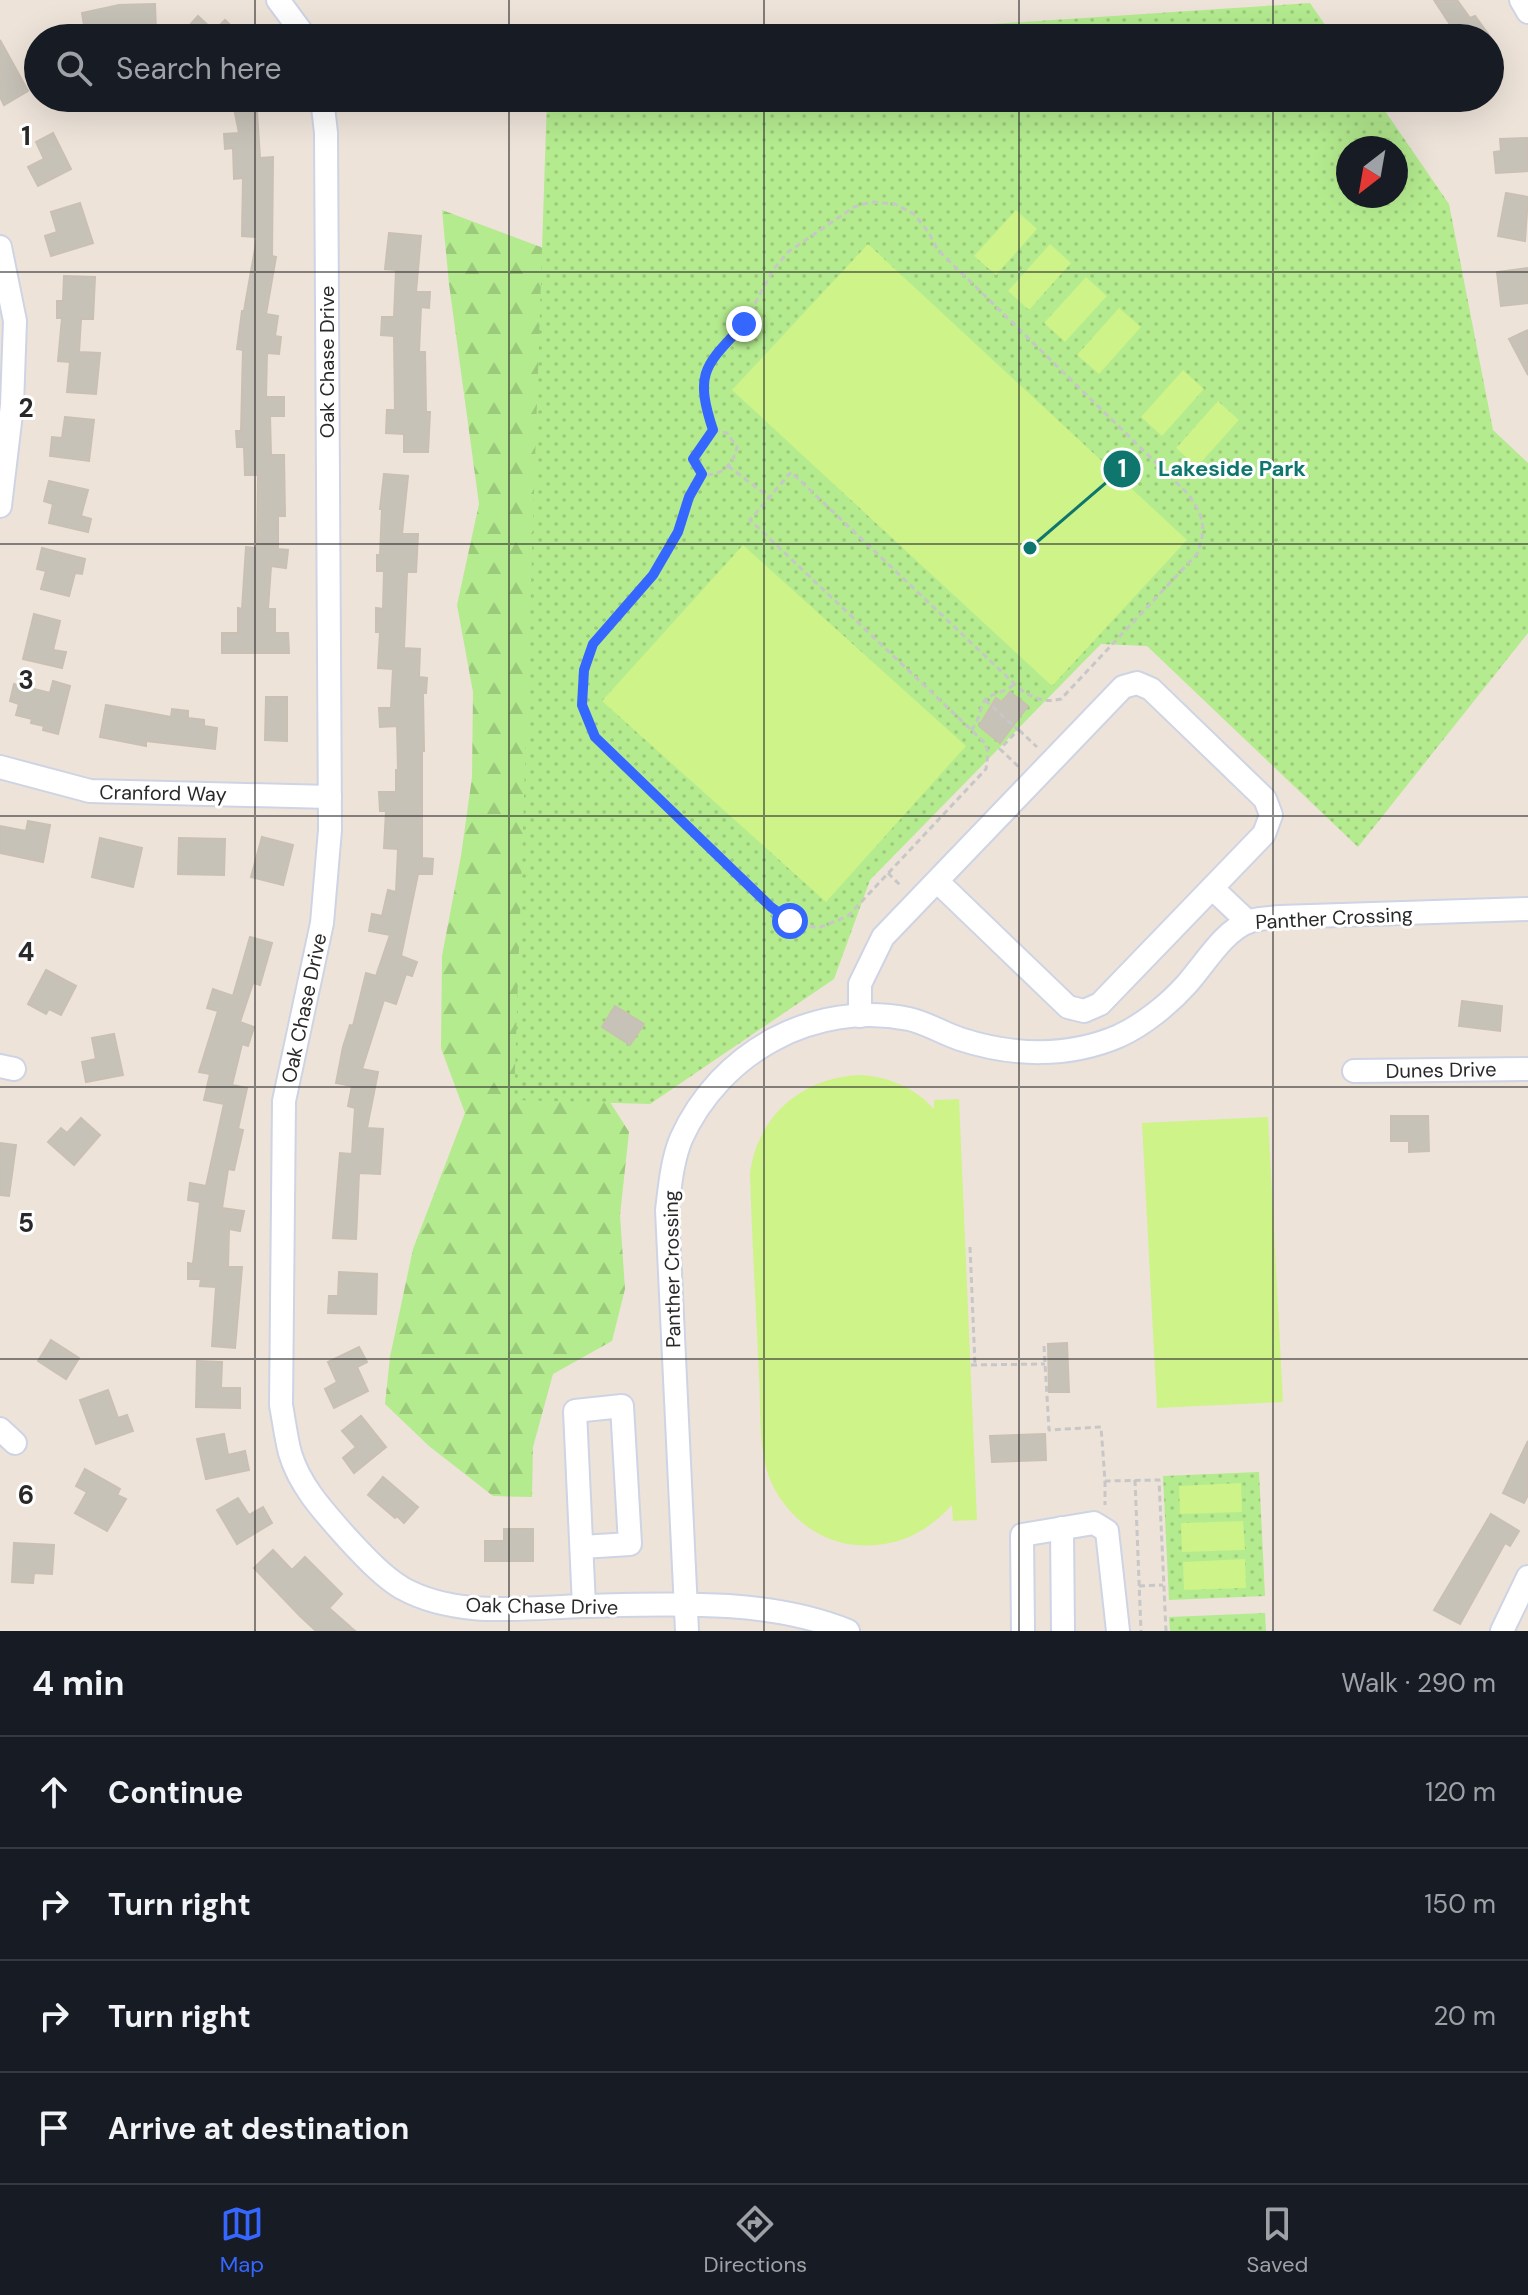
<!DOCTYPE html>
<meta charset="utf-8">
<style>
:root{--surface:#171b24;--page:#242831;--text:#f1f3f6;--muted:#9ea1a6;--line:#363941;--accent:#3567ff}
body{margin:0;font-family:"DM Sans",sans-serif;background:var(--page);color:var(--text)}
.compass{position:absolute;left:1336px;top:136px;width:72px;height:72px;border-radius:50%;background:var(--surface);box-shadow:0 8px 32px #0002;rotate:211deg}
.stop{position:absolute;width:24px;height:24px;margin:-18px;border:6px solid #3567ff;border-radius:50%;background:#fff}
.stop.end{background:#3567ff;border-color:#fff;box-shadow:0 2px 8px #0008}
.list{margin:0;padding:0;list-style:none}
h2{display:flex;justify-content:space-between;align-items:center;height:104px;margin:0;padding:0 32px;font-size:34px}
h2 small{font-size:26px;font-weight:400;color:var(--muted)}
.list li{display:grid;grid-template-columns:52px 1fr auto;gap:24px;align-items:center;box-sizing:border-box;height:112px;padding:0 32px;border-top:2px solid var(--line)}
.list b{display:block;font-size:30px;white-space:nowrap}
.list em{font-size:26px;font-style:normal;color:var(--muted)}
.icon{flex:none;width:44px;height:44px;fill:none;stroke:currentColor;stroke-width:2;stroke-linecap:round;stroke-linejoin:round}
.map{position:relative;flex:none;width:1528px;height:1631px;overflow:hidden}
.search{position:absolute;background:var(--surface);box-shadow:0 8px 32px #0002;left:24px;right:24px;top:24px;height:88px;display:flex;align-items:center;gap:20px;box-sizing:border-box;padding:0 28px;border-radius:44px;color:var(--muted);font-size:30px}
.sheet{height:552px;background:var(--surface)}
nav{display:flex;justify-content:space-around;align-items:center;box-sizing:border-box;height:112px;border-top:2px solid var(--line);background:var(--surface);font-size:22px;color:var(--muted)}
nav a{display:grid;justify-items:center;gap:4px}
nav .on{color:var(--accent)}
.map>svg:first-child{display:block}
.forest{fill:url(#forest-firs)}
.park{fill:url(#park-dots);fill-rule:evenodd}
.pitch{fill:#cdf389}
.building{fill:#c7c2b8;stroke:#c9c0b3;stroke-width:2}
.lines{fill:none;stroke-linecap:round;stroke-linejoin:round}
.minor-casing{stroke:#ced4e4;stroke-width:26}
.path{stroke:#c7c7c7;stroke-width:3;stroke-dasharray:6 4;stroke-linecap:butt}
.minor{stroke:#fff;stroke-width:22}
.route{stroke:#3567ff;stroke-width:10}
.grid{fill:none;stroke:#292929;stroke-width:2;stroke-opacity:0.55}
.labels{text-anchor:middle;stroke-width:6;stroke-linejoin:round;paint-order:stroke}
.street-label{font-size:20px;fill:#292929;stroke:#fff}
.grid-label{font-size:26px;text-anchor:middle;font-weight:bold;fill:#292929;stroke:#fff;stroke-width:6;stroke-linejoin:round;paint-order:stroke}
.leader{fill:none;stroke:#0f766e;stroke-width:3}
.callout-dot{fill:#0f766e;stroke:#fff;stroke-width:3}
.mark-label{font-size:24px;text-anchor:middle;font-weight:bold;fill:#fff}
.callout-label{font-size:22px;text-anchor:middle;font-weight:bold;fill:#0f766e;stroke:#fff;stroke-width:6;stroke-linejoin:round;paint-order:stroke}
</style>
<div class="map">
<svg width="1528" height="1631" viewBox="0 0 1528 1631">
<defs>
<pattern id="forest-firs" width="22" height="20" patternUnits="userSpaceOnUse" patternTransform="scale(2)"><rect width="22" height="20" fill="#b4eb8f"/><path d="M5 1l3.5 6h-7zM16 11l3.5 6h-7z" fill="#9bca7b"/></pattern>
<pattern id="park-dots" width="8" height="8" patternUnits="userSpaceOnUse" patternTransform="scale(2)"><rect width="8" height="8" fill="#b4eb8f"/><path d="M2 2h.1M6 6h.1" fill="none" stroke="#9bca7b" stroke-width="1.8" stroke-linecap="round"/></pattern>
</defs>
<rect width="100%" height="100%" fill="#ede3d9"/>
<polygon class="forest" points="442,210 701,307 584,1061 629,1132 620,1215 625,1289 612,1341 553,1374 533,1447 532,1497 493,1496 429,1446 385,1404 390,1357 413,1249 465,1113 441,1048 442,956 461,856 472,777 473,692 457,605 479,504 449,284"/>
<g class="park">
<polygon points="1310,3 1334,38 781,38"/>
<path d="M 547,98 L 1376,98 L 1449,204 L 1493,430 L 1528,463 L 1528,633 L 1358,847 L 1147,646 L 1101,644 L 870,880 L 834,979 L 650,1104 L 514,1100 ZM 1348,148 L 1396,148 L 1396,196 L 1348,196 Z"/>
<polygon points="1259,1472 1265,1596 1169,1600 1163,1476"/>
<polygon points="1265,1613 1266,1631 1170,1631 1169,1617"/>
</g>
<g class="pitch">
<polygon points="1016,210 1037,229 996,275 974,256"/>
<polygon points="868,244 1187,540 1052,686 732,390"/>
<polygon points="1050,244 1071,263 1029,310 1008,291"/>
<polygon points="1086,277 1107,296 1065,342 1044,323"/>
<polygon points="1119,308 1141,327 1099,374 1077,355"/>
<polygon points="1183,370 1204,389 1162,436 1141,417"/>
<polygon points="1218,401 1239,420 1197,467 1176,448"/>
<polygon points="743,545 966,746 826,902 602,701"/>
<path d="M 861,1075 C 889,1077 915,1088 934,1109 L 934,1100 L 959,1099 L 977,1520 L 953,1521 L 952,1505 C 925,1534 896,1548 856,1545 C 817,1542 783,1513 769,1477 C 758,1446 761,1407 759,1375 C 756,1308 752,1241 750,1174 C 757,1116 802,1077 861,1075 Z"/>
<polygon points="1268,1117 1283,1402 1157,1408 1142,1123"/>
<polygon points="1241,1483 1242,1512 1180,1514 1179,1486"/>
<polygon points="1243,1521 1245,1550 1182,1552 1181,1523"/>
<polygon points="1245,1559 1246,1588 1184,1590 1183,1562"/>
</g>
<g class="building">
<polygon points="1434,0 1457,0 1470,18 1475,16 1491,38 1459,38"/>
<polygon points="155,4 156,32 106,34 107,38 54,38 54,32 84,25 82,13 119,5"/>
<polygon points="198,16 214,31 225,20 244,38 178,38"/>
<polygon points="0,40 28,91 4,105 0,97"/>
<polygon points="232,98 259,98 262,110 257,111 260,158 273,157 272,256 276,257 266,314 278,316 275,336 281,337 279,354 267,353 266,397 284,397 284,416 270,416 271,455 284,455 285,516 278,516 278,549 288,550 286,568 271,566 268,609 275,609 275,633 288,633 289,653 222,653 222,633 238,633 238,608 242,609 246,547 257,548 258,475 245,475 244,447 237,447 236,431 241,431 243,350 237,349 242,311 244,311 257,237 242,236 243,178 234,179 233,148 225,149 224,134 239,133"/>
<polygon points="53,133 71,169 38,186 28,167 44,159 36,142"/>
<polygon points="1528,138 1528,171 1496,173 1494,152 1501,151 1500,139"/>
<polygon points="1506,193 1528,197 1525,241 1498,236"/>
<polygon points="80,203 93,243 51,256 45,236 57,232 51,212"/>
<polygon points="389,233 421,236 416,292 430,292 429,308 421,307 419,352 425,352 426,412 430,412 428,452 404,452 404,434 386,433 387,410 395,410 394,336 381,335 382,317 394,317 396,270 385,269"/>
<polygon points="1528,268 1528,303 1501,306 1497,272"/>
<polygon points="64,276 95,277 93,319 81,319 79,352 100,353 96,394 67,392 70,362 58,361 62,318 57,318 57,301 63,301"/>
<polygon points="1528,330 1528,375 1509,339"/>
<polygon points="65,417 94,420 89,461 50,456 52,437 62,438"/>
<polygon points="384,474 408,476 402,534 418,534 416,572 407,572 404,648 420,649 419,677 427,678 426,693 423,693 424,751 422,751 422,858 433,859 432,874 418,874 401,956 417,962 412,976 406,974 396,1004 384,1000 362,1069 378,1072 367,1128 383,1129 380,1174 359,1173 356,1239 333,1238 340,1153 352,1154 355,1108 348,1106 352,1086 336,1083 343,1047 350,1025 353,1026 366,973 376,976 390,935 369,931 372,914 382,916 388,890 396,892 398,849 384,848 386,811 380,811 379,792 396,792 396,770 398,770 397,726 380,727 379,708 391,708 393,669 378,668 380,632 376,632 376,608 383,609 384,571 377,571 377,555 380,555 382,509 380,509"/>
<polygon points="49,481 88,490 81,516 91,519 88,532 49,523 53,504 44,501"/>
<polygon points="42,548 85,559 82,574 75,573 69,596 41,589 46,571 37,569"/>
<polygon points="34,614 60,621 53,650 66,652 62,668 23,659"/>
<polygon points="53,681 70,686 58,734 43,730 44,726 31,723 32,719 16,715 19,704 10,701 14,684 50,693"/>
<polygon points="1010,692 1028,706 1000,743 979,726 996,698 1002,702"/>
<polygon points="266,697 287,697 287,741 265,740"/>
<polygon points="106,705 171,717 172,709 188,711 188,718 204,720 204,726 217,728 215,749 146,741 146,746 100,737"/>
<polygon points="28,821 50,825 43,862 0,853 0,826 26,831"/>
<polygon points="262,837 293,845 283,885 251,877"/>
<polygon points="100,838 142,848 133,887 92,877"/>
<polygon points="179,838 225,839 224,875 178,874"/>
<polygon points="250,937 272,943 260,985 253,983 240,1022 254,1027 248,1046 242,1044 232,1085 247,1088 238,1129 243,1130 234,1170 228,1169 222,1208 244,1211 240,1231 229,1229 228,1267 242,1267 235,1348 212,1346 216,1287 200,1286 201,1279 188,1279 188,1263 193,1264 200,1202 188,1200 190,1183 206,1186 224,1104 204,1100 210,1074 199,1072 218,1011 207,1008 213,989 233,996"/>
<polygon points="46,970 76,986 61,1015 49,1009 46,1014 28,1004"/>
<polygon points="1462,1001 1502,1006 1500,1031 1459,1026"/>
<polygon points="615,1006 644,1024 630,1045 602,1027"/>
<polygon points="114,1034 123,1075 86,1082 82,1062 96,1059 92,1038"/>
<polygon points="1391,1116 1428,1116 1429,1151 1409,1152 1409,1141 1391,1141"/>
<polygon points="81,1118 100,1135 74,1165 48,1142 61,1128 67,1133"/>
<polygon points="0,1143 16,1145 9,1196 0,1195"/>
<polygon points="339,1272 377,1274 376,1314 328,1313 329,1296 338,1296"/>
<polygon points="51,1340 79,1358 66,1379 38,1361"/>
<polygon points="1067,1343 1069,1392 1049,1392 1048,1344"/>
<polygon points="359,1347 367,1362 357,1367 368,1391 334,1408 325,1389 337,1382 328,1362"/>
<polygon points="197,1361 222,1362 221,1388 240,1388 240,1408 196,1407"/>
<polygon points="108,1390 118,1418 127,1415 133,1431 96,1444 80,1400"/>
<polygon points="361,1416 386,1447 354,1473 343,1458 356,1447 342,1431"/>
<polygon points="224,1434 228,1455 245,1451 249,1470 206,1479 197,1439"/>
<polygon points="1045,1434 1046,1460 992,1462 990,1436"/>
<polygon points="1528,1441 1528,1495 1524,1503 1503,1493"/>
<polygon points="85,1469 120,1489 117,1495 126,1499 107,1531 75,1513 87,1492 76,1486"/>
<polygon points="383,1477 418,1507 404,1523 397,1516 395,1518 368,1495"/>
<polygon points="238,1498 249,1515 263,1507 272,1523 237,1544 217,1510"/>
<polygon points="1491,1514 1519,1531 1510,1546 1505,1543 1460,1624 1434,1610"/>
<polygon points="504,1529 533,1529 533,1561 485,1561 485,1541 504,1541"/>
<polygon points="14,1543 54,1545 52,1574 34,1573 33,1583 12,1582"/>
<polygon points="273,1550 292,1570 305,1557 342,1594 329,1608 355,1631 316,1631 300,1616 254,1568"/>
</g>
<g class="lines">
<g class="minor-casing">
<g id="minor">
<polyline points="278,0 306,38"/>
<polyline points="1521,0 1528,12"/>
<path d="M 322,98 L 326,133 L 330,830 L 322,923 L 284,1101 L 281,1405 C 284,1421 286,1438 290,1453 C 300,1487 325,1513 348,1539 C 363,1555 382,1576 402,1588 C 456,1618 523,1608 582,1606 C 667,1604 767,1598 848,1631"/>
<polyline points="0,247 15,321 12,405 0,506"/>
<polyline points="0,767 90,791 330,797"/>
<polyline points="1212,888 1248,922"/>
<polyline points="860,1016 860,984 883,937 1123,687 1137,683 1151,689 1265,799 1271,815 1264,834 1100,1004 1084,1011 1068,1007 938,882"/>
<polyline points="0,1066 14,1069"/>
<polyline points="1354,1071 1528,1069"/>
<polyline points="0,1429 15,1443"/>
<polyline points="1062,1528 1063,1631"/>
<polyline points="582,1547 630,1544 622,1406 575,1411 584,1606"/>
<path d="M 687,1631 L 667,1210 C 670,1186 672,1161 681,1139 C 720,1052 814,1000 909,1019 C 927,1023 942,1033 960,1039 C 1012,1056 1068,1058 1119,1036 C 1143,1025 1169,1004 1186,985 C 1205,964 1223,931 1250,921 C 1260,918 1270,918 1280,917 L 1528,909"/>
<polyline points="1023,1631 1022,1535 1094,1523 1107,1531 1118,1631"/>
<polyline points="1502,1631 1528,1577"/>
</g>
</g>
<g class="path">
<path d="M 713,430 L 727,433 L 737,447 C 734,464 720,478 702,474 L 693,459 Z"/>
<polyline points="728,466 769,497"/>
<path d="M 702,474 L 689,497 L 678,532 L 653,575 L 593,644 L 584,670 L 582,705 L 595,737 L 771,907 L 790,921 L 818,928 L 848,916 L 986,769 L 988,753 L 985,743 L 750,520 L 791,472 L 1021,690 C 1034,698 1045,703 1061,699 L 1197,554 C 1207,527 1204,517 1188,494 L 937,249 L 929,233 L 914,214 L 895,204 L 871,202 L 854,207 L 788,252 L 773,270 L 744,324 L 706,369 L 703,398 L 713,430"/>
<polyline points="985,700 1018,730 1000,749 1021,769"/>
<path d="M 971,730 C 981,719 979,708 985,700 C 992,692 1006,693 1014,684"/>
<polyline points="1019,730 1037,747"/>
<polyline points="888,873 902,887"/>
<polyline points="970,1247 975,1365"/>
<polyline points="1044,1346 1049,1430 1101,1427 1105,1481 1159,1480 1166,1631"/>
<polyline points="971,1365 1045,1364"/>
<polyline points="1135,1480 1141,1631"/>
<polyline points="1105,1481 1105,1505"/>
<polyline points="1139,1586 1163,1585"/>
</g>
<use href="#minor" class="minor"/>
</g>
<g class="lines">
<path class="route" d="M 744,324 C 705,366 694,372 713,430 L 693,459 L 702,474 L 689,497 L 678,532 L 653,575 L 593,644 L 584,670 L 582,705 L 595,737 L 771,907 L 790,921"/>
</g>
<path class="grid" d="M 255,0 L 255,38M 509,0 L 509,38M 764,0 L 764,38M 1019,0 L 1019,38M 1273,0 L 1273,38M 255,98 L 255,1631M 509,98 L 509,1631M 764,98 L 764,1631M 1019,98 L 1019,1631M 1273,98 L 1273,1631M 0,272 L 1528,272M 0,544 L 1528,544M 0,816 L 1528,816M 0,1087 L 1528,1087M 0,1359 L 1528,1359"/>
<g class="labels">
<g class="street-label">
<text transform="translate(327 362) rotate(-90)" y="7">Oak Chase Drive</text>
<text transform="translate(163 793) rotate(1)" y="7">Cranford Way</text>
<text transform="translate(1334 918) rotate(-3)" y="7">Panther Crossing</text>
<text transform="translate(304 1008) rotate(-78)" y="7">Oak Chase Drive</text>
<text transform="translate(1441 1070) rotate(-1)" y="7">Dunes Drive</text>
<text transform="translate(672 1269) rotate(-91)" y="7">Panther Crossing</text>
<text transform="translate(542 1606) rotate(1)" y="7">Oak Chase Drive</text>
</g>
</g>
<g class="grid-label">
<text x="26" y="145">1</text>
<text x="26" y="417">2</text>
<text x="26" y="689">3</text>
<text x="26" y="961">4</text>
<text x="26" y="1232">5</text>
<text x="26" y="1504">6</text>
</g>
<path class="leader" d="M1030 548L1122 469"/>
<g class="callout-dot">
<circle cx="1030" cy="548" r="8"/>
<circle cx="1122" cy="469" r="20"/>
</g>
<g class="mark-label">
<text x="1122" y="477">1</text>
</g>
<g class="callout-label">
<text x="1232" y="476">Lakeside Park</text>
</g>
</svg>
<svg class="compass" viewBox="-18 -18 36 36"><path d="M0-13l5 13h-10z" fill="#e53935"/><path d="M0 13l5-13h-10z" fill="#9ea1a6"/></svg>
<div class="stop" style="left:790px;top:921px"></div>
<div class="stop end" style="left:744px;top:324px"></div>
<div class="search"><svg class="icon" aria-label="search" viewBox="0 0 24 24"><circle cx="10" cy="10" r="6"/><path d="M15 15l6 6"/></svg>Search here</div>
</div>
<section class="sheet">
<h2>4 min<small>Walk · 290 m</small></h2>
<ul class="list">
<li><svg class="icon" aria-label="ahead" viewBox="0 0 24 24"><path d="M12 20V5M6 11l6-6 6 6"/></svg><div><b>Continue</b></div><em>120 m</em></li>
<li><svg class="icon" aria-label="right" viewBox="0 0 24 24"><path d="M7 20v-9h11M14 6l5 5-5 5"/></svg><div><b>Turn right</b></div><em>150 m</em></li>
<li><svg class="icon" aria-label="right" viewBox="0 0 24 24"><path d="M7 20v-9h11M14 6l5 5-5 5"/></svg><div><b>Turn right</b></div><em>20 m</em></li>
<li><svg class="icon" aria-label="arrive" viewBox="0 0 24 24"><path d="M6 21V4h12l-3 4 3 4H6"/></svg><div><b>Arrive at destination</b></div></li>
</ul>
</section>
<nav>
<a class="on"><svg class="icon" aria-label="map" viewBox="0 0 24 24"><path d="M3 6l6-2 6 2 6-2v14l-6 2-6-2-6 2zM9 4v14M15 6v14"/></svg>Map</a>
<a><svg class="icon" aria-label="directions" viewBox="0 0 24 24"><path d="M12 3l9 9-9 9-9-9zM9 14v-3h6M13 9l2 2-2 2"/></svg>Directions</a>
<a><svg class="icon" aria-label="saved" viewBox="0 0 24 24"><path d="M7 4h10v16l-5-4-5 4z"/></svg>Saved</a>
</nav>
